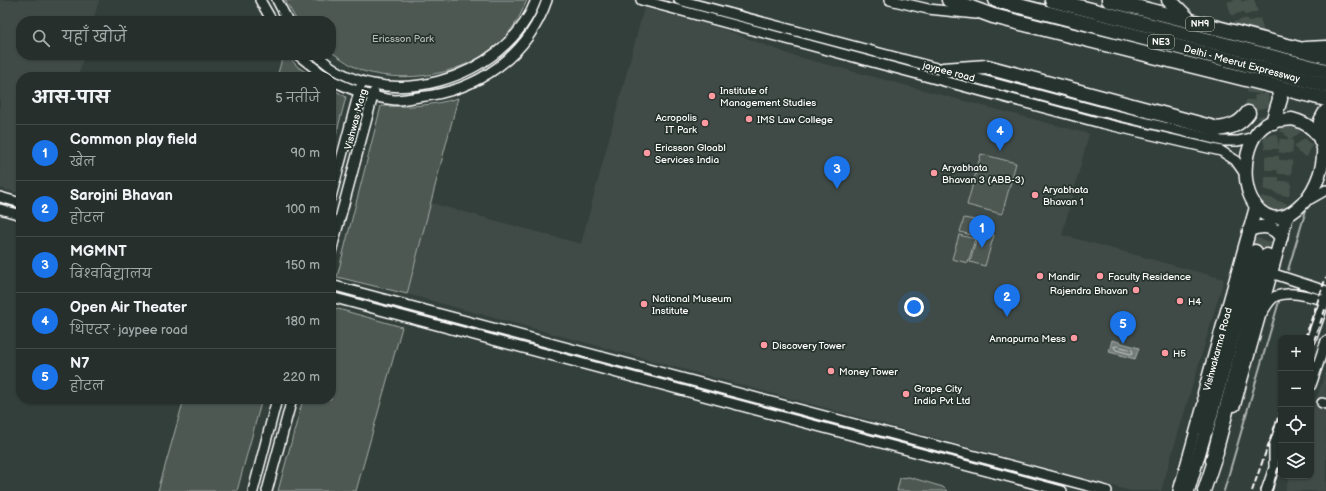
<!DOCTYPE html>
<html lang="hi">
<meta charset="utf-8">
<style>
:root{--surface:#262f2c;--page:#323b38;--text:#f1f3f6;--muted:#a4a9a9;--line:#424a48;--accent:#1a73e8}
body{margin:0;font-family:"Balsamiq Sans","Playpen Sans Deva",sans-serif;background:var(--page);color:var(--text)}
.controls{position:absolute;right:12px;bottom:12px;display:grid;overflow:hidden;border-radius:8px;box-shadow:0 1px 3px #0004}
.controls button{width:36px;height:36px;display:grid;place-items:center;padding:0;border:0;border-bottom:1px solid var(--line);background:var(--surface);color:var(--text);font:20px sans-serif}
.you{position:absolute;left:914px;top:307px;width:14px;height:14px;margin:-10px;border:3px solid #fff;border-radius:50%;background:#1a73e8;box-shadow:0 0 0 6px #1a73e833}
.badge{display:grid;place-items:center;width:26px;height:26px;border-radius:50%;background:var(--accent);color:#fff;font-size:13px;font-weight:700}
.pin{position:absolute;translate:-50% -33px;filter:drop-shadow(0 1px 2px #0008)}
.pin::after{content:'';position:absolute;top:21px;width:14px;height:12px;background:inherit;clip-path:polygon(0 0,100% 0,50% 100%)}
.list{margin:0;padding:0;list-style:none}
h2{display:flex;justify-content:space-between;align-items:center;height:52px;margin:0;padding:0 16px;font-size:17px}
h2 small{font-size:13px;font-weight:400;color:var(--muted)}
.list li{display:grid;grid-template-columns:26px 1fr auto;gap:12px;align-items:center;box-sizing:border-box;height:56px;padding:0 16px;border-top:1px solid var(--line)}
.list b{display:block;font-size:15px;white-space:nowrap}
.list p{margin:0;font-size:13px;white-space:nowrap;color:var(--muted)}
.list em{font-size:13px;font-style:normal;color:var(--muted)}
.icon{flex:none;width:22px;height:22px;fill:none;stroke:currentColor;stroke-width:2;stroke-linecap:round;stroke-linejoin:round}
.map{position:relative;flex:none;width:1326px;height:491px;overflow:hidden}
.search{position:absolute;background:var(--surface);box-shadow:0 1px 3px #0004;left:16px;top:16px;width:320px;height:44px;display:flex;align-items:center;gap:10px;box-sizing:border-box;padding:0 14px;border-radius:16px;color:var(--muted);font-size:15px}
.panel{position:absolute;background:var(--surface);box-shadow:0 1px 3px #0004;left:16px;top:72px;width:320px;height:332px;border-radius:16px}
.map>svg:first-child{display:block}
.built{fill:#404c47}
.green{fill:#4d5853;stroke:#a6aca9}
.water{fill:#737b78;stroke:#abb0ae}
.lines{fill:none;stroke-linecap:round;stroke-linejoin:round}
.shore{stroke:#c7cac9;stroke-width:1}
.stream{stroke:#abb0ae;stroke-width:2}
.highway-tunnel{stroke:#47524e;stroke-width:14;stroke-dasharray:14 7;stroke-linecap:butt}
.minor-casing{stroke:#fff;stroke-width:12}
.major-casing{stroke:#fff;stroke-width:15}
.highway-casing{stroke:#fff;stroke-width:17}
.minor{stroke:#26332d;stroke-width:9}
.major{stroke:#26332d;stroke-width:12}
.highway{stroke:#26332d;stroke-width:14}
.rail{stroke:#fff;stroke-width:2;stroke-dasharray:6 3;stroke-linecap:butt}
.poi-dot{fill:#ff9aa2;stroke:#26332d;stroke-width:1.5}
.labels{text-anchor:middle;stroke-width:3.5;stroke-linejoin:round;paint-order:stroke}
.shield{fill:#26332d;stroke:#bec2c0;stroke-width:1}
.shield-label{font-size:9px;font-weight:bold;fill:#fff}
.park-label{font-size:10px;fill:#b8bcba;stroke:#26332d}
.street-label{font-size:10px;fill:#fff;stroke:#26332d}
.poi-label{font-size:10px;fill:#fff;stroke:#26332d;text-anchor:start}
</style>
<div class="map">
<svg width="1326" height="491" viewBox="0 0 1326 491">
<rect width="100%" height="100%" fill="#333f3a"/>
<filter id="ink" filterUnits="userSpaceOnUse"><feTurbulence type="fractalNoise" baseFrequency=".025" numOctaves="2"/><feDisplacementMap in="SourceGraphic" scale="8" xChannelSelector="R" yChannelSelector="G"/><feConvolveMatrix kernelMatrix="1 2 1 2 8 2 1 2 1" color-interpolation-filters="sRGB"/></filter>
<g filter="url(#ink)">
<g class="built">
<polygon points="0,0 99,0 93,21 21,21 21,55 84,55 78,77 21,77 21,194 0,188"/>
<polygon points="644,8 720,28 791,55 1089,134 1062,235 1224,279 1161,491 1131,491 407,294 431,203 581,244"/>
<polygon points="1326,371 1326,491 1285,491 1290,476 1311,476 1311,415"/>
</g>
<g class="green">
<path d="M 285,0 L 527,0 C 523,9 519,19 513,27 C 483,72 412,86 363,71 C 352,67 341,58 331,52 L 331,21 L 297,21 Z"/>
<polygon points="283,55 287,55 298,67 313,77 277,77"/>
<polygon points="331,88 346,97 331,154"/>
<path d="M 458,98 L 407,294 L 337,277 L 381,106 C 408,107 432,106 458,98 Z"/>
<polygon points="981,154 1016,163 1002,214 967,205"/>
<polygon points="964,218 979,221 975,236 960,232"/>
<polygon points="979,231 994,235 985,266 970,262"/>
<polygon points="959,235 975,239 968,263 952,259"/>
<polygon points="331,307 402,327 356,491 278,491 303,399 331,399"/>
<polygon points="184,399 262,399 237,491 158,491"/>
<polygon points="909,477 943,487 947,491 897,491 900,478"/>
</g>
<polygon class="water" points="1112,340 1139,348 1135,359 1109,352"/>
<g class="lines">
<polygon class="shore" points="1117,346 1132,350 1133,353 1131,354 1116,350 1114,347"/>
<g class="stream">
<polyline points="1288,270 1306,210"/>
<polyline points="1224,491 1280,298"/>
</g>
<g class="highway-tunnel">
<polyline points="1234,0 1247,44"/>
<polyline points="1247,0 1262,49"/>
<polyline points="1248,113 1253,103 1255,83"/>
<polyline points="1287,125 1304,148 1326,158"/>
<polyline points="1255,252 1272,183 1272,147 1256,72"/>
<polyline points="1267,256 1284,186 1287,125 1280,107"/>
</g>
<g class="minor-casing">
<g id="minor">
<polyline points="260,0 272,21"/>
<polyline points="277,0 288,21"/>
<polyline points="641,0 1097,122 1221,151 1235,160 1245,174"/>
<polyline points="679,0 1099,111 1222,141 1238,141 1254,137"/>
<polyline points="890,0 928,9 976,14"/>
<polyline points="298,55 326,77"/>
<path d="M 317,55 C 380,118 506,80 536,0"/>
<path d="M 331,80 C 352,90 372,98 395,100 C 403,100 411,98 419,97 C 477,91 528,56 547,0"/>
<polyline points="0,197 21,203"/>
<polyline points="331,197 360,88"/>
<polyline points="1310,199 1326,190"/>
<polyline points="0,209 21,215"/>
<polyline points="331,252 374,92"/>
<polyline points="1271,273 1326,291"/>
<polyline points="331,285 1107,491"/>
<polyline points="331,297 1062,491"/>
<path d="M 1262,313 C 1266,307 1270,299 1276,296 C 1292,290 1311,297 1326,301"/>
<polyline points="1311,340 1326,298"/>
<polyline points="1311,385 1326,341"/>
<polyline points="1322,403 1326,404"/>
<polyline points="253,491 277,399"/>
<polyline points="267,491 292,399"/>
<polyline points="1178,491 1202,406"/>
<polyline points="1266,491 1274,468 1274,446 1281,425"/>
</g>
</g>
<g class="major-casing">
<g id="major">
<polyline points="1305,48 1326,47"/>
<path d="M 1292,119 C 1308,123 1319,132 1323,148 C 1326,194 1275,247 1251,198 C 1240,175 1245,130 1274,121 C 1280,120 1286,120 1292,119 Z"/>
<path d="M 1249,230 C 1262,225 1274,225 1281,238"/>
<polyline points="1234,405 1287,216"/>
<polyline points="1188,491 1206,430 1204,393 1256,207"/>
<polyline points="1204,491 1217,452"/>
</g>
</g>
<g class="highway-casing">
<g id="highway">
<polyline points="949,0 993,16 1326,99"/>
<polyline points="996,0 1326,85"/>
<polyline points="1052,0 1326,71"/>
<polyline points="1109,0 1326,56"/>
<polyline points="1169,0 1190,21"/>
<path d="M 943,70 L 987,67 L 1218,129 C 1232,127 1240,124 1248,113"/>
<polyline points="1273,122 1280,99 1279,88"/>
<polyline points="1321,140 1321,121 1326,112"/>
<polyline points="1206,430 1255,252"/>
<polyline points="1213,460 1267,256"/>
</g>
</g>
<use href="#minor" class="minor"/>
<use href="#major" class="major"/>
<use href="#highway" class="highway"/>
<g class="rail">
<polyline points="1305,338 1326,277"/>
<polyline points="1311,349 1326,307"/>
<polyline points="1252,491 1281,409"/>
<polyline points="1272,491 1281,458"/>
</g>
</g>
</g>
<g class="poi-dot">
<circle cx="712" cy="96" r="4"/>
<circle cx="749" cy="119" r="4"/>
<circle cx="705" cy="123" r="4"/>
<circle cx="647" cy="153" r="4"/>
<circle cx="934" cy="173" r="4"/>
<circle cx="1035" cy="195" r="4"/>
<circle cx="1040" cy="276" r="4"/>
<circle cx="1100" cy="276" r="4"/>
<circle cx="1136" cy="290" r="4"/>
<circle cx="1180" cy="301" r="4"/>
<circle cx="644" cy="304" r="4"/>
<circle cx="1074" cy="338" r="4"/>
<circle cx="764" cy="345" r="4"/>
<circle cx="1165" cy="353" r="4"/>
<circle cx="831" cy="371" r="4"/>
<circle cx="906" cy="394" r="4"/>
</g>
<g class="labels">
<g class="shield">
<rect x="1186" y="17" width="28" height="14" rx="3"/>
<rect x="1148" y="35" width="26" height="14" rx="3"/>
</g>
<g class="shield-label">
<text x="1200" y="27">NH9</text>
<text x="1161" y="45">NE3</text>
</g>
<g class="park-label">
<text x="403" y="42">Ericsson Park</text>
</g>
<g class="street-label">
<text transform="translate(1242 63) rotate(15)" y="4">Delhi - Meerut Expressway</text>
<text transform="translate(949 71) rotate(15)" y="4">jaypee road</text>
<text transform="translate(355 119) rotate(-75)" y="4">Vishwas Marg</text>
<text transform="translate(1217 349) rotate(-75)" y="4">Vishwakarma Road</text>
</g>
<g class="poi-label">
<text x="720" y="94">Institute of<tspan x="720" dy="12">Management Studies</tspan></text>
<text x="697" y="121" text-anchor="end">Acropolis<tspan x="697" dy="12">IT Park</tspan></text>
<text x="757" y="123">IMS Law College</text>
<text x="655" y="151">Ericsson Gloabl<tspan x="655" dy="12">Services India</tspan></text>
<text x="942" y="171">Aryabhata<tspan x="942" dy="12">Bhavan 3 (ABB-3)</tspan></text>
<text x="1043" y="193">Aryabhata<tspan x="1043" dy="12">Bhavan 1</tspan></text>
<text x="1048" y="280">Mandir</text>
<text x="1108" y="280">Faculty Residence</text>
<text x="1128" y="294" text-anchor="end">Rajendra Bhavan</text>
<text x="652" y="302">National Museum<tspan x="652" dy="12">Institute</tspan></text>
<text x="1188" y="305">H4</text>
<text x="1066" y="342" text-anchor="end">Annapurna Mess</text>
<text x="772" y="349">Discovery Tower</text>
<text x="1173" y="357">H5</text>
<text x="839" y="375">Money Tower</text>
<text x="914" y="392">Grape City<tspan x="914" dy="12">India Pvt Ltd</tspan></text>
</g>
</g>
</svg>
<div class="controls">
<button>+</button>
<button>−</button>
<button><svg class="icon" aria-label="locate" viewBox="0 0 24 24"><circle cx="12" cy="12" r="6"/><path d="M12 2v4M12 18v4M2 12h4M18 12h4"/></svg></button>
<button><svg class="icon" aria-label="layers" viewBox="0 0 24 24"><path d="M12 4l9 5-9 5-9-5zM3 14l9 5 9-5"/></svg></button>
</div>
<div class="you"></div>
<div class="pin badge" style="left:982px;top:248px">1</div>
<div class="pin badge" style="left:1007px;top:317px">2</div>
<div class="pin badge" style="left:837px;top:189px">3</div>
<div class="pin badge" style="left:1000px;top:151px">4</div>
<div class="pin badge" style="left:1123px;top:344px">5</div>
<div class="search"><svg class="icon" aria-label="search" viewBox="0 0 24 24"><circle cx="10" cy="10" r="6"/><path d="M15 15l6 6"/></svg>यहाँ खोजें</div>
<section class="panel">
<h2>आस-पास<small>5 नतीजे</small></h2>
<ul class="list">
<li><span class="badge">1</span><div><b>Common play field</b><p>खेल</p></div><em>90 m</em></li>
<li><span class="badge">2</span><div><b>Sarojni Bhavan</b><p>होटल</p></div><em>100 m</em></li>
<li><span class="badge">3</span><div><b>MGMNT</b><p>विश्वविद्यालय</p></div><em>150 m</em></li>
<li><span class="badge">4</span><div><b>Open Air Theater</b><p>थिएटर · jaypee road</p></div><em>180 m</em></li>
<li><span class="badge">5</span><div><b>N7</b><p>होटल</p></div><em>220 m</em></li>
</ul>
</section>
</div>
